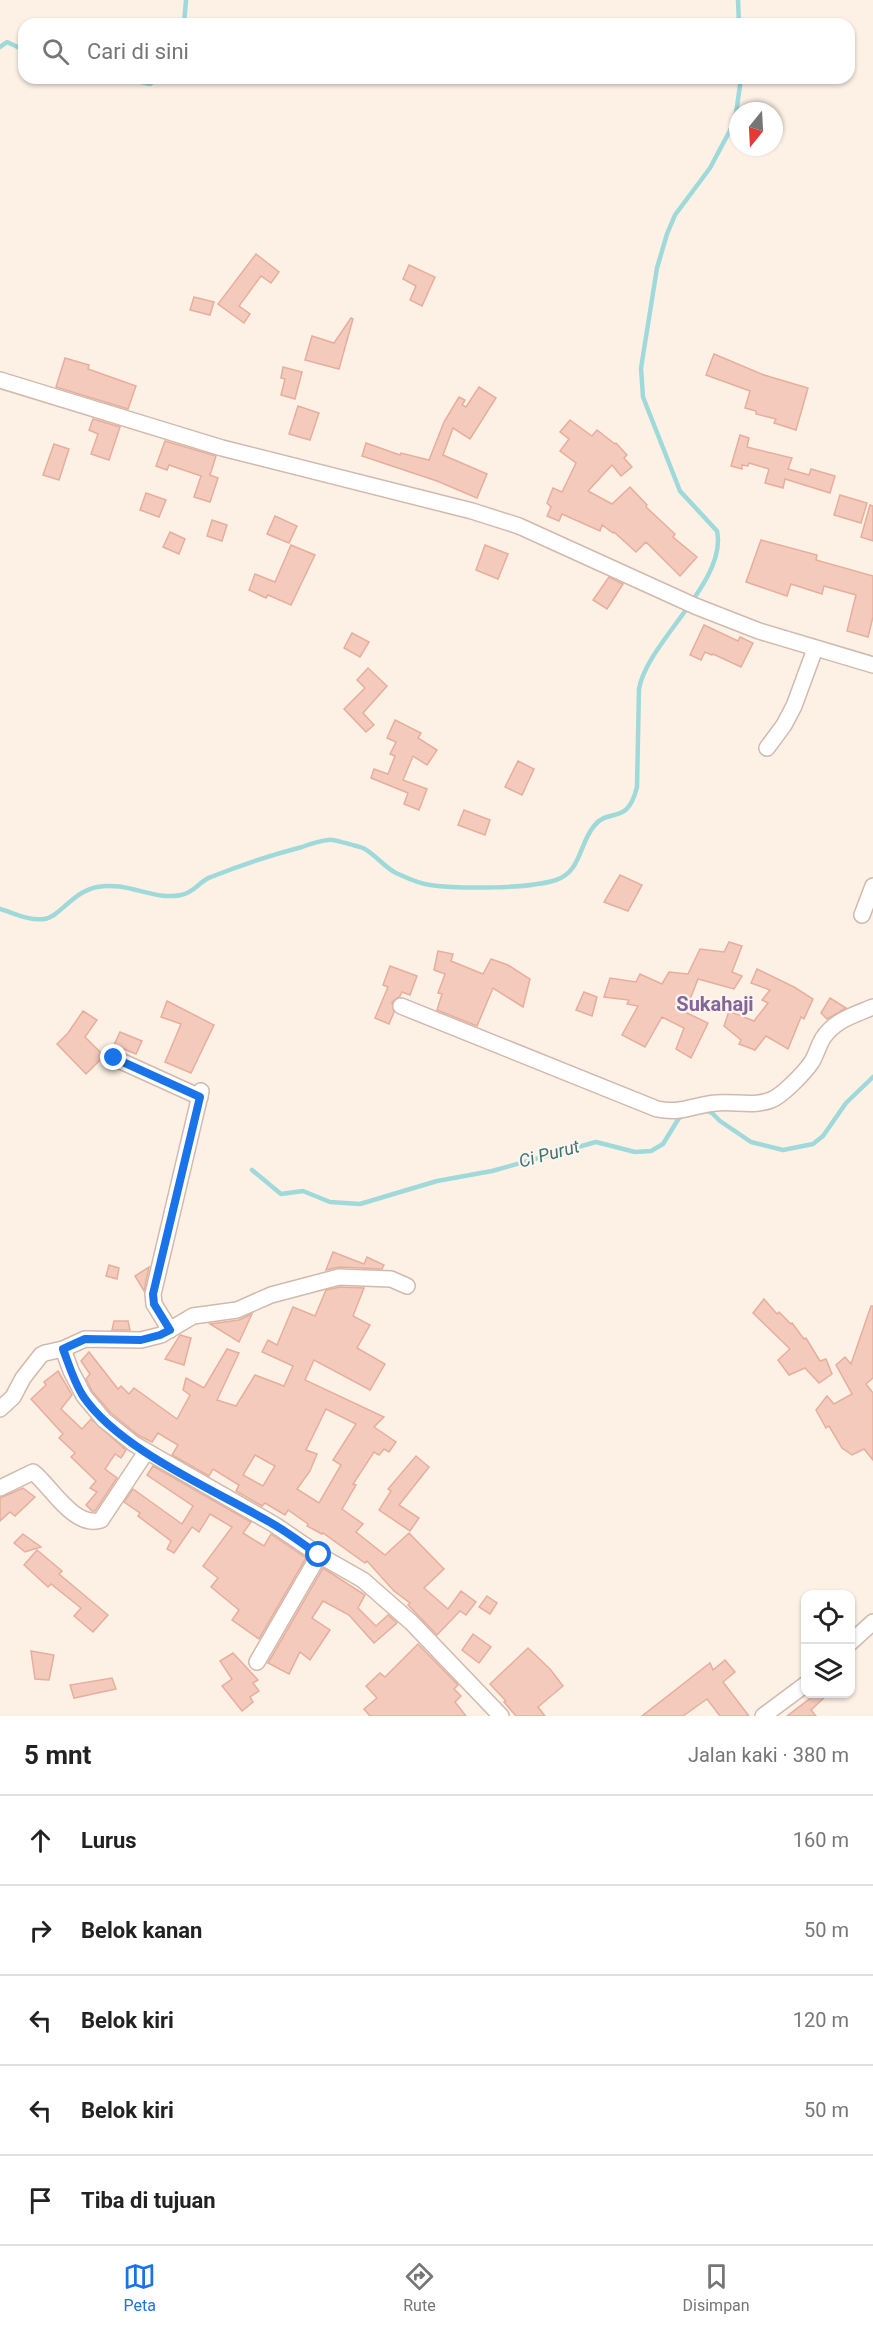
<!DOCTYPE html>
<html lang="id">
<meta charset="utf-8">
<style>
:root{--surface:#fff;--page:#f2f2f2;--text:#222;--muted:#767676;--line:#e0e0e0;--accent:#1a73e8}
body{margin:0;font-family:Roboto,sans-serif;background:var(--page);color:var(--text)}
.controls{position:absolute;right:18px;bottom:18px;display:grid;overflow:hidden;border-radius:12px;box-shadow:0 2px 4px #0004}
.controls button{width:54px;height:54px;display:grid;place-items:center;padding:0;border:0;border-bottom:2px solid var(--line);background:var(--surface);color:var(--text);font:30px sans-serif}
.compass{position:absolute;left:729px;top:102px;width:54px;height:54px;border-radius:50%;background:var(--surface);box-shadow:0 2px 4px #0004;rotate:198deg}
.stop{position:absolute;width:18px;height:18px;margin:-14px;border:4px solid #1a73e8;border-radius:50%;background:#fff}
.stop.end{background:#1a73e8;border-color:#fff;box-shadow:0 2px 6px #0008}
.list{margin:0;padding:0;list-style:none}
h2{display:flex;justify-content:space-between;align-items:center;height:78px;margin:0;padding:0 24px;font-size:26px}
h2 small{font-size:20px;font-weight:400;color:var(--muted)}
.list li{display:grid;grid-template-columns:39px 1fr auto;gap:18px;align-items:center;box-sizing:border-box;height:90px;padding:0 24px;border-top:2px solid var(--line)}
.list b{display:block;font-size:22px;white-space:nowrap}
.list em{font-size:20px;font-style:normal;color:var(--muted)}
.icon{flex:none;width:33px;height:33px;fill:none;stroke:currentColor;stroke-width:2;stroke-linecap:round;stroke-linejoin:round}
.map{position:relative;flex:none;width:873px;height:1716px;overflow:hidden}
.search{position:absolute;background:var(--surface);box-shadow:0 2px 4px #0004;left:18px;right:18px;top:18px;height:66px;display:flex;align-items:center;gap:15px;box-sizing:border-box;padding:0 21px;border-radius:18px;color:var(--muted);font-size:22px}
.sheet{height:528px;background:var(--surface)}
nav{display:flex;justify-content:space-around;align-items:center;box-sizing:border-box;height:84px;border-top:2px solid var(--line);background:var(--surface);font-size:16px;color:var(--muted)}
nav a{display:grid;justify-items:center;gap:3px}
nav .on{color:var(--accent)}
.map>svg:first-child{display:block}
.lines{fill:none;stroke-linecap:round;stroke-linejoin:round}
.stream{stroke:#9fd9da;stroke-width:4.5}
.building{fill:#f4cabc;stroke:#e7ae9c;stroke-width:1.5;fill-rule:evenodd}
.minor-casing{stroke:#d2b9ad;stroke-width:18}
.minor{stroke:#fff;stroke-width:15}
.route{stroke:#1a73e8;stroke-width:8}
.labels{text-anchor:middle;stroke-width:4.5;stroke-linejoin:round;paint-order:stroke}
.water-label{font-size:18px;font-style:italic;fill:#397576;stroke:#fff5ed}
.quarter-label{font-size:20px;font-weight:bold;fill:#81659b;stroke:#fff5ed}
</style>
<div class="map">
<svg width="873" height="1716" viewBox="0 0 873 1716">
<rect width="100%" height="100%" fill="#fdf1e6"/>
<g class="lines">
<g class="stream">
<polyline points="738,0 739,24"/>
<polyline points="184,24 186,0"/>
<polyline points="0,47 7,42 24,50"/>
<polyline points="124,78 150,84 159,78"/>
<path d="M 0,909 C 14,913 29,921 44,919 C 60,917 72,892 97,887 C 128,881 153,901 181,895 C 196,892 199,881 211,877 C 241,865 271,855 302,847 C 310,844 319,841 328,840 C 334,839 340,842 346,843 C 351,845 358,846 363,848 C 375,854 384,867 396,873 C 405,877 419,884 430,885 C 460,889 528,889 556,880 C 581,872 579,844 594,826 C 610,806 627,827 637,787 L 639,689 C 647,642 728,581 717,531 L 680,491 L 643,397 L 641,368 L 657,268 L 667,234 L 675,215 L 710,168 L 735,121 L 741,78"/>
<polyline points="704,1110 712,1113 720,1121 751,1142 783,1150 813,1144 823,1136 846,1103 873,1077"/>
<polyline points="252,1170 281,1194 303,1191 330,1202 360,1204 437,1181 492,1171 596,1142 635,1152 651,1151 663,1144 679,1118 685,1115"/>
</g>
</g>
<g class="building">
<polygon points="256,254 279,272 271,283 261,276 239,306 250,314 244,323 218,304"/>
<polygon points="409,265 435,277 422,306 410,300 416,286 403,279"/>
<polygon points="194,297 214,302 210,315 190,310"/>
<polygon points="351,318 353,319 339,369 305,360 312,336 334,343"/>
<polygon points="714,354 764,375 808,388 796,430 774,423 776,419 756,414 756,411 745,408 750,391 706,375"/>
<polygon points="65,358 89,365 88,369 136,386 128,409 56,387"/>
<polygon points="283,367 302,372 295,399 281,395 285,379 281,378"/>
<polygon points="479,387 496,398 470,439 453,428 443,455 487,474 477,498 437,481 362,456 366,443 400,455 401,453 429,460 444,422 459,397 465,400 462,405 466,407"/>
<polygon points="298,406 319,413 310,440 289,434"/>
<polygon points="93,419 120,427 109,460 91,454 98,434 89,430"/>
<polygon points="570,420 592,436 597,430 615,444 616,443 627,455 624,458 632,467 621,476 612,465 588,491 612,504 630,487 647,505 646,507 675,534 673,537 697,557 680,576 646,542 636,552 614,532 613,533 602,525 600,531 562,514 559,521 547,516 551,507 547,503 553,488 562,492 576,463 560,451 569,439 560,432"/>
<polygon points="740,435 749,438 747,447 792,458 788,469 809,475 811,469 835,476 830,493 785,479 783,488 765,483 769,469 749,463 748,466 742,465 742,469 731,466"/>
<polygon points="165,441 216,456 210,475 218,478 210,502 194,497 201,476 169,465 167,470 156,466"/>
<polygon points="54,444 69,449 59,480 43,475"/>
<polygon points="146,493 166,500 159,517 140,510"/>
<polygon points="840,495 867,503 861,523 834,515"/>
<polygon points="870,505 873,506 873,541 861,537"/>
<polygon points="275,516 297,526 289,543 267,534"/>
<polygon points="212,520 227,525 222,541 207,536"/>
<polygon points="170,532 185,539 179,554 163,547"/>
<polygon points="761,540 817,555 816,560 873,576 873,617 868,637 847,631 856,595 824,586 822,594 791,584 787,596 746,582"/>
<polygon points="291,545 315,555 291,605 268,595 266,598 249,590 255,574 275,582"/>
<polygon points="485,545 508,554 498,579 476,570"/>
<polygon points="609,577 623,584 607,609 593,600"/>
<polygon points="704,625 738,641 740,637 753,643 741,667 713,654 712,655 705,652 701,660 690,655"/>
<polygon points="352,633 369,642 360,657 344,648"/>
<polygon points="368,668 387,686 363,713 374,725 366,732 344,709 365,688 357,680"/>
<polygon points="395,720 421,733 418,738 437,750 427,765 413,756 403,780 427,789 419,810 404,804 408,793 371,778 374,769 388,774 395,756 390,754 396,742 387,738"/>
<polygon points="518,761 534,769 522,795 505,787"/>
<polygon points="464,810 490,820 485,835 458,825"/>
<polygon points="620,875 642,885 628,911 604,902"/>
<polygon points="729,942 742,946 732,972 742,976 734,989 698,979 685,1012 708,1023 691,1058 676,1049 684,1028 662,1017 645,1047 622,1035 638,1006 627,1004 629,1000 604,997 610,978 636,982 640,974 662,984 669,972 688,974 700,949 724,952"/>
<polygon points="438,951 453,954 451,961 483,974 491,959 508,965 530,979 523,1007 493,988 477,1026 437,1010 442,994 438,993 445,974 434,970"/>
<polygon points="390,966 417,976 410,995 402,992 400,996 392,1002 394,1012 389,1024 375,1018 388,987 383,985"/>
<polygon points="757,969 794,987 813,999 804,1019 801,1017 788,1049 766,1036 755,1050 739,1044 741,1040 724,1026 729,1011 754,1021 768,1003 762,1000 770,990 751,983"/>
<polygon points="584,992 597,997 592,1016 576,1010"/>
<polygon points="830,998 846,1008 827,1019 821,1013"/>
<polygon points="167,1001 214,1025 191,1073 165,1062 181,1024 161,1017"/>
<polygon points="83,1011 97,1020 85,1037 104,1056 86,1074 57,1044 68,1033"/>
<polygon points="120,1032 142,1041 136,1054 114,1045"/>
<polygon points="333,1252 364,1264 367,1257 384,1265 382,1269 339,1267 326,1270"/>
<polygon points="109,1265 119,1268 117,1279 106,1276"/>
<polygon points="149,1267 144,1291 135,1276"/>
<path d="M 340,1287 L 364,1288 L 353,1316 L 370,1325 L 357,1348 L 385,1364 L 370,1390 L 314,1360 L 305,1380 L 384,1417 L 374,1427 L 396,1442 L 389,1452 L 384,1449 L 379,1455 L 374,1452 L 353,1484 L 356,1485 L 342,1509 L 363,1524 L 356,1532 L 385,1555 L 409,1533 L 444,1569 L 424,1588 L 448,1609 L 461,1591 L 476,1602 L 466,1615 L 460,1611 L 437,1635 L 408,1605 L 410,1603 L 394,1591 L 367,1561 L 365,1563 L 323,1533 L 322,1534 L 307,1526 L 308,1524 L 288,1510 L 285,1515 L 265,1503 L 262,1506 L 236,1491 L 239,1485 L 213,1469 L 209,1476 L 172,1455 L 178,1445 L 158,1433 L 152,1442 L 138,1435 L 111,1413 L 92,1391 L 86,1379 L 90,1374 L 81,1361 L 89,1352 L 118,1389 L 121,1386 L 129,1394 L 134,1388 L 177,1419 L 190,1395 L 183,1390 L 186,1378 L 204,1388 L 227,1349 L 239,1353 L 217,1400 L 236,1406 L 255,1375 L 284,1386 L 293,1366 L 262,1352 L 268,1340 L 277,1345 L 293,1307 L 315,1316 L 326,1290 ZM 326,1409 L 356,1424 L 333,1460 L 341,1465 L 319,1503 L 297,1489 L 310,1471 L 317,1454 L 306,1450 ZM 255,1455 L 275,1466 L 263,1486 L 243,1475 Z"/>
<polygon points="764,1299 777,1314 779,1312 791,1324 792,1323 804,1339 806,1338 820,1361 826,1359 832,1374 819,1383 805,1368 789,1375 778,1360 790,1349 753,1313"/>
<polygon points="871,1306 873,1306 873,1378 866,1384 873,1393 873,1460 864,1449 852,1455 842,1448 829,1426 826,1428 816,1410 827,1396 834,1404 852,1394 836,1365 845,1357 851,1364"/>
<polygon points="252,1314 239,1342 210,1324 239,1320"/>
<polygon points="114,1321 128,1321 130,1330 112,1330"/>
<polygon points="180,1335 191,1338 184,1365 165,1359"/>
<polygon points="58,1371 72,1395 61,1409 82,1429 91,1419 126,1450 121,1458 115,1454 105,1469 117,1478 95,1511 92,1511 86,1505 97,1492 90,1488 96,1481 71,1457 75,1453 59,1438 63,1434 31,1399 46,1385 44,1382"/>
<polygon points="416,1456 429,1467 399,1505 419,1518 410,1531 379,1510 391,1491 388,1489"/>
<polygon points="153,1466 251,1522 243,1533 264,1546 271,1534 306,1558 259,1639 232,1620 239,1610 211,1587 218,1578 203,1566 232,1527 210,1514 199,1532 192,1527 174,1553 167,1549 171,1541 138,1516 140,1513 124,1502 133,1489 182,1524 193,1506 147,1475"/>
<polygon points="23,1488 35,1497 15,1516 10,1512 0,1521 0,1498"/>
<polygon points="23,1534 41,1547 25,1552 14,1543"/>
<polygon points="37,1550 62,1571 59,1574 108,1615 93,1632 74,1616 81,1608 51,1584 48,1587 24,1565"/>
<polygon points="323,1568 365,1595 358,1608 376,1626 388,1615 397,1623 374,1643 349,1615 323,1601 312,1618 330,1630 310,1660 300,1652 289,1674 268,1663"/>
<polygon points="487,1596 497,1603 490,1614 479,1607"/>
<polygon points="473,1634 491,1647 479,1663 462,1650"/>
<polygon points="418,1644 458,1685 454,1689 461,1696 455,1702 466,1716 370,1716 364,1709 377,1698 366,1686 380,1673 385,1677"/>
<polygon points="528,1648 550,1669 563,1686 538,1707 545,1716 516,1716 504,1702 506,1701 490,1684"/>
<polygon points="31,1651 54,1655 49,1680 35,1679"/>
<polygon points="233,1653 258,1680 253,1683 259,1691 250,1697 253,1702 242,1711 222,1686 232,1679 220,1661"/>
<polygon points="725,1660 735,1672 723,1682 749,1716 720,1716 707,1699 683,1716 642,1716 710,1663 713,1670"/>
<polygon points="112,1678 116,1689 74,1698 70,1685"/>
<polygon points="816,1694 828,1694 811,1710 816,1716 787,1716"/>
</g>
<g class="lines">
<g class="minor-casing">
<g id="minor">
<polyline points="0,380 222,448 472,511 519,526 695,606 759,631 873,665"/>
<polyline points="767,748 784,725 794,706 815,649"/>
<polyline points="862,915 873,886"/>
<path d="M 401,1006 L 657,1109 C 684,1114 692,1105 716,1103 C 734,1101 753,1107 771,1100 C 782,1096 804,1073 811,1063 C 816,1056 818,1046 823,1038 C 835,1020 854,1015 873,1007"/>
<polyline points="114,1058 200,1097"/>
<polyline points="170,1330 154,1304 153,1294 201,1091"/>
<polyline points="63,1349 71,1371 84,1396 104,1420 134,1444 275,1525 319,1555 363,1580 412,1623 501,1716"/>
<polyline points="0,1409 13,1397 23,1378 41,1355 45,1353 63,1349 85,1339 141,1340 161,1335 193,1316 237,1310 271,1295 339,1277 391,1279 407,1286"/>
<path d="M 0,1488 L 33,1472 C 50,1485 74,1529 101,1520 L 146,1452"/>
<polyline points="850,1643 873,1622"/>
<polyline points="257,1662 319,1555"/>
<polyline points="763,1716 806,1684"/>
</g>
</g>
<use href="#minor" class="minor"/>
</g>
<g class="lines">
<path class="route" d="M 114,1058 L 200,1097 L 153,1294 L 154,1304 L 170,1330 L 160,1335 L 141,1340 L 85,1339 L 63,1349 C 69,1365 74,1382 83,1396 C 119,1450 217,1491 273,1524 C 289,1533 304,1545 319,1555"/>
</g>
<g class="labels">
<g class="water-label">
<text transform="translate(549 1154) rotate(-15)" y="6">Ci Purut</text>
</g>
<g class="quarter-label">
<text x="715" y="1011">Sukahaji</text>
</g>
</g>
</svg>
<div class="controls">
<button><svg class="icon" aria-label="locate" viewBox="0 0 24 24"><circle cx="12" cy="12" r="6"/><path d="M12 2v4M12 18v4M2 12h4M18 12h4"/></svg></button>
<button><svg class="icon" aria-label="layers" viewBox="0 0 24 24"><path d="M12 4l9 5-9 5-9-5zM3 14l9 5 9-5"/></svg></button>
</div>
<svg class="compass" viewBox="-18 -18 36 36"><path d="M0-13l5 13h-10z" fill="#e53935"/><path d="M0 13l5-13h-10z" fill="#767676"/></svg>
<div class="stop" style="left:319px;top:1555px"></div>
<div class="stop end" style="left:114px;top:1058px"></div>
<div class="search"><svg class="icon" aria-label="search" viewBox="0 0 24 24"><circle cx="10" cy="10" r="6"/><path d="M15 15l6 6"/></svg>Cari di sini</div>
</div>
<section class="sheet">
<h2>5 mnt<small>Jalan kaki · 380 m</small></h2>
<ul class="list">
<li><svg class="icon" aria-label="ahead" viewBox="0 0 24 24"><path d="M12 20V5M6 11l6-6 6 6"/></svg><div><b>Lurus</b></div><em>160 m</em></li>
<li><svg class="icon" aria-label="right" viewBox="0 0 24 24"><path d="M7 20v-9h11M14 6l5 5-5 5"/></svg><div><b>Belok kanan</b></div><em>50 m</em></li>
<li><svg class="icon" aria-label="left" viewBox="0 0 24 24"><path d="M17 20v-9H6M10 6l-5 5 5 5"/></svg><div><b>Belok kiri</b></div><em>120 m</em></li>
<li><svg class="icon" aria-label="left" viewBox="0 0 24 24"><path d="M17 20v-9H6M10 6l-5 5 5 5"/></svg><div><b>Belok kiri</b></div><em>50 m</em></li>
<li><svg class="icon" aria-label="arrive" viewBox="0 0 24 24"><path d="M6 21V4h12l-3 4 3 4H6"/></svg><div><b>Tiba di tujuan</b></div></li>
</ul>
</section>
<nav>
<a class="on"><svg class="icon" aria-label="map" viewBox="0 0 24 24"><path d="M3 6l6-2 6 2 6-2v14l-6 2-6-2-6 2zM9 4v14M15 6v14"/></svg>Peta</a>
<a><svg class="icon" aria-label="directions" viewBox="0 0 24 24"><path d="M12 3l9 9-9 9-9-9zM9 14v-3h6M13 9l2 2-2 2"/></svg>Rute</a>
<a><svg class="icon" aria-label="saved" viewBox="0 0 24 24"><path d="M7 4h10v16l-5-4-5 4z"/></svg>Disimpan</a>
</nav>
